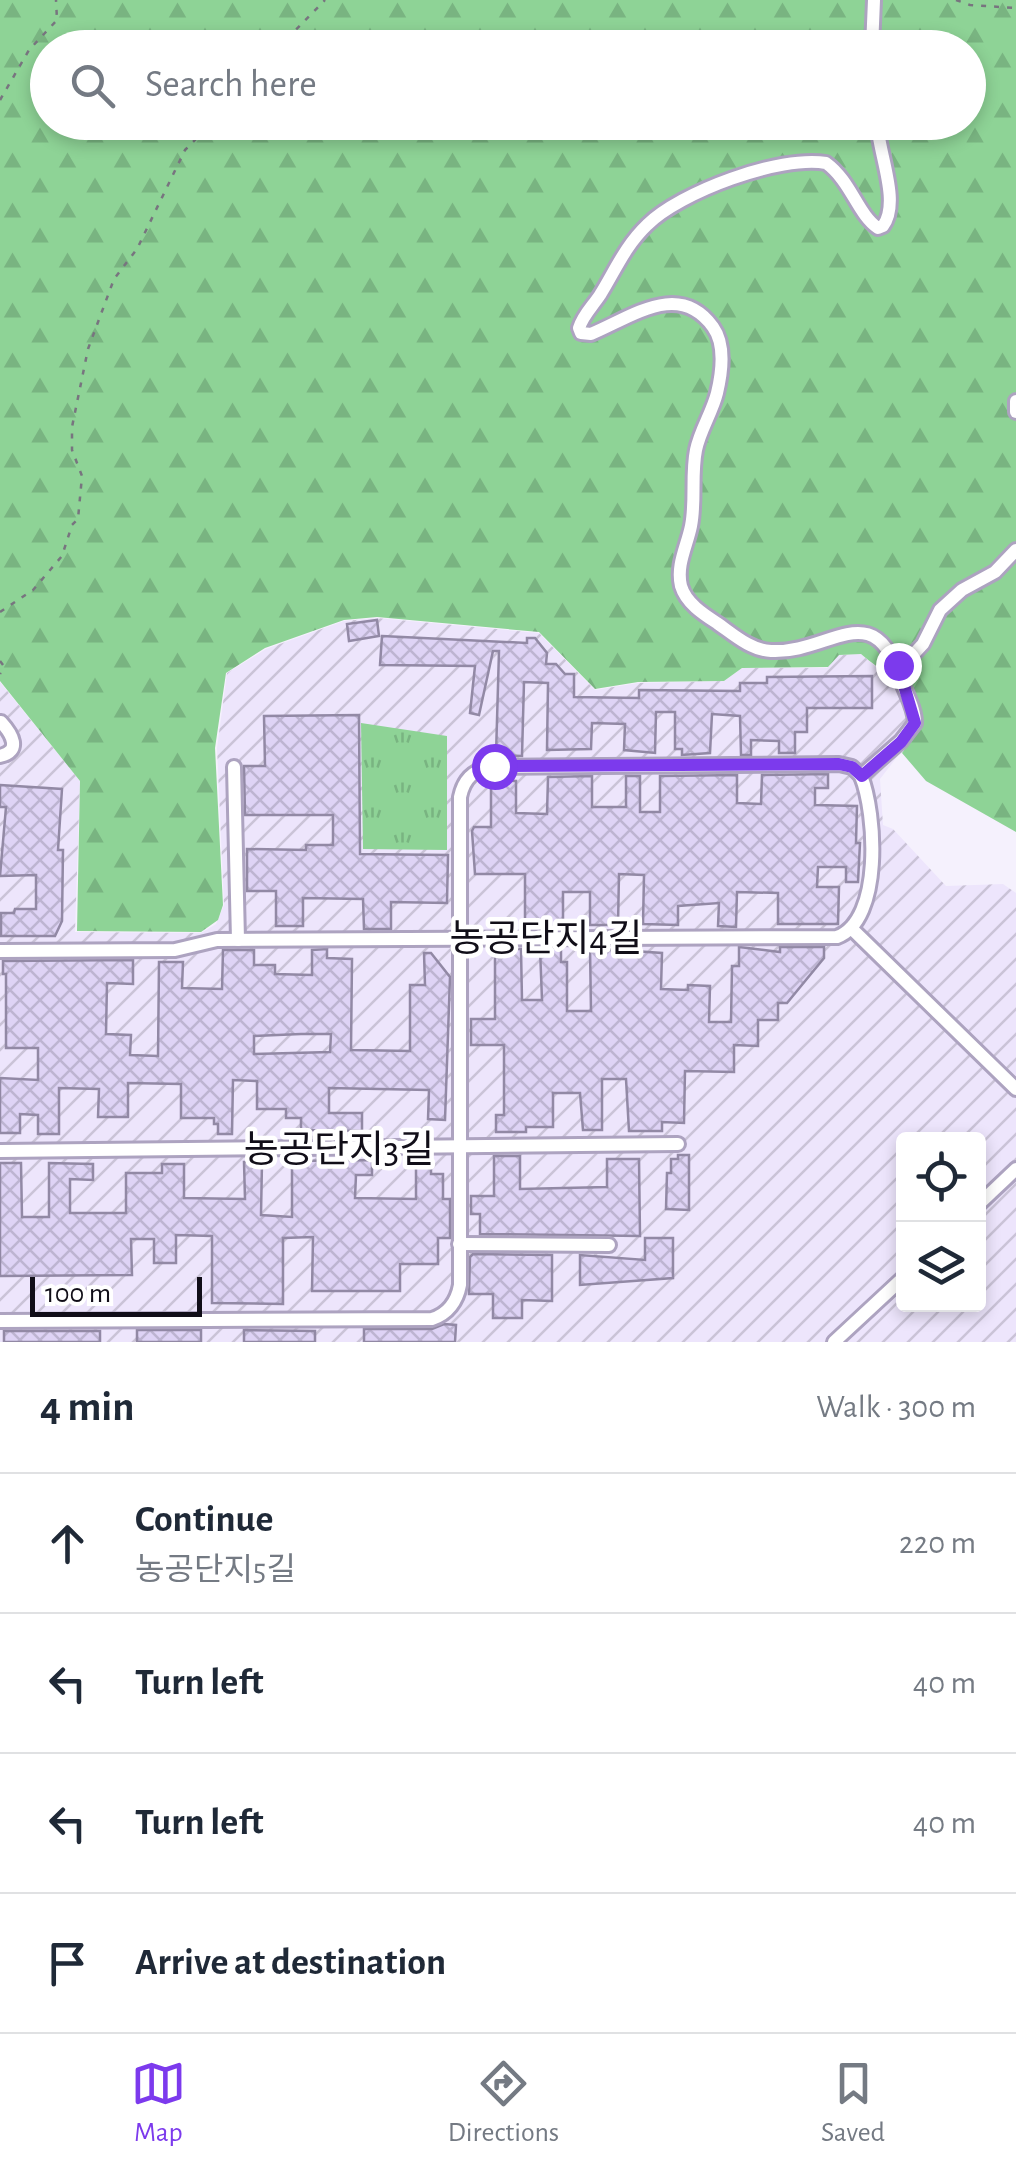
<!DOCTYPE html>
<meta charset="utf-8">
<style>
:root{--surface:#fff;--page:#f6f6f7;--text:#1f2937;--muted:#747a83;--line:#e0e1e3;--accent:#7c3aed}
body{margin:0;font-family:"Alegreya Sans","Noto Sans KR",sans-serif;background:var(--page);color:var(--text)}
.controls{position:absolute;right:30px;bottom:30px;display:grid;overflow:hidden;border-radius:10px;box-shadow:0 5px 15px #0003}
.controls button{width:90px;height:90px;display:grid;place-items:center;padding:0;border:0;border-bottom:2px solid var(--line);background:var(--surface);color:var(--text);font:50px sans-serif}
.scale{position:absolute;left:30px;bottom:25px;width:172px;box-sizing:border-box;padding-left:10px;border:5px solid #110e18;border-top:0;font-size:28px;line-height:35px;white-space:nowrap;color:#110e18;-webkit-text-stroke:8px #fff;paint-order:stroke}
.stop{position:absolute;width:30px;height:30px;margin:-22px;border:8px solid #7c3aed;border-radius:50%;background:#fff}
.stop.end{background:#7c3aed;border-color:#fff;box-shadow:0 2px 10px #0008}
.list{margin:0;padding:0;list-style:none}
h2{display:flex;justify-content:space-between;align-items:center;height:130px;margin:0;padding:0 40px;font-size:42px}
h2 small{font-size:32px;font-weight:400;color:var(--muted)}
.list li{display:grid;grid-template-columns:65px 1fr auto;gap:30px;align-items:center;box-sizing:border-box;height:140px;padding:0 40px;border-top:2px solid var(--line)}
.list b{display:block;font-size:38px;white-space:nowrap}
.list p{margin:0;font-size:32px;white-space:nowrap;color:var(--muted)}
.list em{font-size:32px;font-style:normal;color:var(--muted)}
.icon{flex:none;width:55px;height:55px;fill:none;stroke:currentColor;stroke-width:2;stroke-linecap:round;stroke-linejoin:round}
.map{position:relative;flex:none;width:1016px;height:1342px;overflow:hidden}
.search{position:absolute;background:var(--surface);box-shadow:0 5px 15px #0003;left:30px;right:30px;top:30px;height:110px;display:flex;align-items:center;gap:25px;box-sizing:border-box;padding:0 35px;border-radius:55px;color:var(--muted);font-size:38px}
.sheet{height:690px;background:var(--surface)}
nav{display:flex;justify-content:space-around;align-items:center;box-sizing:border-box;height:140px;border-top:2px solid var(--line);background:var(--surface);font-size:28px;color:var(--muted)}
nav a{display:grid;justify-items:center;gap:5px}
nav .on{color:var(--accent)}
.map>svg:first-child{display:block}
.industrial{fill:url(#industrial-furrows);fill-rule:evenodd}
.grass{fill:url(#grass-tufts)}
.forest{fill:url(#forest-firs);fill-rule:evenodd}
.building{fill:url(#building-cross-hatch);stroke:#9289a5;stroke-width:2.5;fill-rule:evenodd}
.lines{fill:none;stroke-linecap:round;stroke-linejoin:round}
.minor-casing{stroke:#ada3c0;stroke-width:18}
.path{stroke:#78747f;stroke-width:2.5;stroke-dasharray:5 8;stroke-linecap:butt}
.minor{stroke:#fff;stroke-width:12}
.route{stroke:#7c3aed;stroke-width:12}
.labels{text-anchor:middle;stroke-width:9;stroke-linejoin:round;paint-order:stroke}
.street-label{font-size:38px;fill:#110e18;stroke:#fff}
</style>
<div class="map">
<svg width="1016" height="1342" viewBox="0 0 1016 1342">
<defs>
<pattern id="industrial-furrows" width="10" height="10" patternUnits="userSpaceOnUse" patternTransform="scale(2.5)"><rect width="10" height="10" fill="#ede5fc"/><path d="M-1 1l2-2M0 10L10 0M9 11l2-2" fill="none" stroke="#cac3d7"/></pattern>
<pattern id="grass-tufts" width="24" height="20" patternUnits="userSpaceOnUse" patternTransform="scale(2.5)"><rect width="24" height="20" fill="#8ed396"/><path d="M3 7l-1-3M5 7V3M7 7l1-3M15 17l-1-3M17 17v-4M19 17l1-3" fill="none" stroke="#79b481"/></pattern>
<pattern id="forest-firs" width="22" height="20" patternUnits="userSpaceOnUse" patternTransform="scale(2.5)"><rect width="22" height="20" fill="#8ed396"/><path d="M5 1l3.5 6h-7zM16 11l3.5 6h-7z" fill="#79b481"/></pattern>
<pattern id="building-cross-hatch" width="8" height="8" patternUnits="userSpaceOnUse" patternTransform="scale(2.5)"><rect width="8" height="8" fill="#ded3f5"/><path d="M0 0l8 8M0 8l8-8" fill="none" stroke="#bdb4d1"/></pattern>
</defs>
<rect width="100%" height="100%" fill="#f5f1fd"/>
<path class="industrial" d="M 377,618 L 539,633 L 595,690 L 638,683 L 724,681 L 742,668 L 827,668 L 839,655 L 861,654 L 913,699 L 918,730 L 880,779 L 883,825 L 893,829 L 946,886 L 1003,884 L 1016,893 L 1016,1342 L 0,1342 L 0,682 L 80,781 L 75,932 L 201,933 L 216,924 L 224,905 L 217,748 L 227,673 L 266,649 L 344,621 ZM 904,1140 L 978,1140 L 978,1304 L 904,1304 Z"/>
<polygon class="grass" points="361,723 447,736 447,850 363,849"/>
<path class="forest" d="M 0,0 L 1016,0 L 1016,832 L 926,781 L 902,753 C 908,744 917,735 919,726 C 926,695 880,671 861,654 L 839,655 L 828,667 L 742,668 L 724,681 L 638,682 L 595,689 L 539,632 L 377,617 L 344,620 L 265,648 L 226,673 L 215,748 L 223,905 L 218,920 L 201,932 L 77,931 L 80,781 L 0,681 ZM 48,48 L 968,48 L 968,122 L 48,122 Z"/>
<g class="building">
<polygon points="377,620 379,636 349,641 347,624"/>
<polygon points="382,636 527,643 527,638 535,638 547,653 546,664 556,664 565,674 574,674 574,697 639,698 639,690 740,691 740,683 767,683 767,677 872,676 872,708 807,708 807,732 795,732 795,753 779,753 779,741 751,740 751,755 741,755 740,716 712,714 710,753 682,755 682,749 675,749 675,712 656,712 655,753 624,750 625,724 592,723 591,749 547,750 548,683 524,682 522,756 496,755 499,651 493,651 479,715 470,713 475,666 380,665"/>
<polygon points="359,715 360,854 448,855 447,903 391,902 391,929 364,929 363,899 303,898 303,926 276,926 276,891 247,891 247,849 306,850 306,845 333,845 333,815 245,815 244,766 265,766 264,716"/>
<polygon points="828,774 828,788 815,788 815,805 857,806 856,843 860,843 858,882 846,882 846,867 818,867 817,887 839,887 838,924 778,924 778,893 737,892 736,927 718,926 719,903 678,906 678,925 643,924 644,875 619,874 618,925 590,925 590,892 563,892 563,927 525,927 525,874 475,874 472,831 474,827 491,827 491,780 516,781 516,813 547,814 548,777 592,776 592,807 626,807 626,776 640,776 640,812 660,812 660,776 737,775 737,803 761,804 762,775"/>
<polygon points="0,785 62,789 58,850 63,850 62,921 55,936 1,936 1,913 14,913 15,909 36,909 36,875 0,876 6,807 0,807"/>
<polygon points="739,947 780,952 780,947 824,947 824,958 787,1003 778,1003 778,1020 758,1020 758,1046 734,1045 734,1072 685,1071 684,1123 662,1122 662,1131 629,1131 626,1079 602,1079 602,1130 583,1130 580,1093 553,1093 553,1127 526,1127 526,1132 496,1132 496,1115 504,1115 504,1045 471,1045 471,1019 495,1019 495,949 521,949 522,1000 542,1000 540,948 561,948 561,962 567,962 567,1011 591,1011 590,948 662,953 661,989 688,990 688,985 710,986 709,1022 731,1022 732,966 739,966"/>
<path d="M 327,949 L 327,958 L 352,959 L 351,1050 L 410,1051 L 410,985 L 425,985 L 424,953 L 431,953 L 450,977 L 445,1120 L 428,1119 L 429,1090 L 329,1088 L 329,1113 L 362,1113 L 362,1131 L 301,1130 L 301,1118 L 286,1118 L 286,1109 L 257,1109 L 257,1081 L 233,1080 L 232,1134 L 218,1134 L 218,1124 L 214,1124 L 214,1118 L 181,1118 L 181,1084 L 128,1083 L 128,1117 L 98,1117 L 99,1089 L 59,1088 L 59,1134 L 38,1134 L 38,1115 L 20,1114 L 20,1133 L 0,1133 L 0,1078 L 38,1080 L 38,1048 L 6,1048 L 6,974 L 3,974 L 3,961 L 133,960 L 133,984 L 107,983 L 106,1034 L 131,1035 L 130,1055 L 158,1056 L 159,962 L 183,962 L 182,988 L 222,989 L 223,950 L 254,950 L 254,965 L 275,965 L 275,974 L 312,975 L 312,950 ZM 301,1034 L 331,1034 L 330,1052 L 254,1054 L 254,1036 Z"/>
<polygon points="678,1155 689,1155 689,1210 666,1209 667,1173 671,1173 671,1159 678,1159"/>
<polygon points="494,1156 520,1156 520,1189 607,1187 607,1159 639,1159 640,1236 480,1234 480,1214 471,1214 471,1196 494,1196"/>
<polygon points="372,1160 372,1175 356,1175 355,1198 416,1199 416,1164 431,1164 431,1174 443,1174 443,1199 450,1199 450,1238 438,1238 438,1264 400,1264 400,1291 312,1291 313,1237 283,1238 283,1304 212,1303 212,1236 176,1235 176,1263 154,1263 154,1239 131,1239 132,1275 0,1276 0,1163 21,1163 22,1217 49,1217 49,1163 93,1164 93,1180 70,1179 70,1213 126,1213 126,1173 162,1173 162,1164 184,1164 184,1198 245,1199 244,1162 262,1162 261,1215 292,1217 292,1161"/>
<polygon points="645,1238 673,1238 673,1278 580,1285 580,1255 645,1260"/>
<polygon points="473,1254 552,1255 552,1301 522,1300 522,1318 493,1318 493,1294 469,1294 470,1257"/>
<polygon points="444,1324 456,1325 455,1342 364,1342 364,1329 432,1329"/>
<rect x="137" y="1330" width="64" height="12"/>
<polygon points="244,1330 315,1331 315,1342 244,1342"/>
<rect x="4" y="1331" width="96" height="11"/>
</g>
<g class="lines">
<g class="minor-casing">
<g id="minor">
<polyline points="872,48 874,0"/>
<polyline points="1016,401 1016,412"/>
<polyline points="899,670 923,644 940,610 962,590 995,572 1016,550"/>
<path d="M 0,756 C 22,751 12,734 1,722"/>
<polyline points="234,767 238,940"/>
<path d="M 861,776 L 901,741 L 915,723 C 915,708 906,694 901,680 C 874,593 830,654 771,651 C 750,650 733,634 717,623 C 703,614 686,603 681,586 C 676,565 687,546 691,526 C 696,501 691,475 696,450 C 700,430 712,413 717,393 C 722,372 726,345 713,327 C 679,280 632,317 591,334 L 581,333 L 579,328 C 583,315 592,307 600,295 C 615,271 625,246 647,225 C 680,192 780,155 826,163 C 851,181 858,215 878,228 L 883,226 C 901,202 878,152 877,122"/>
<polyline points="851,928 1016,1089"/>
<path d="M 0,951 L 175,950 L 217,940 L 837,937 C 883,920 876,813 861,776"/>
<polyline points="0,1151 678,1144"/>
<polyline points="978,1205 1016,1169"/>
<polyline points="459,1244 609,1245"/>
<path d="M 0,1321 L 432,1319 C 448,1314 457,1301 460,1285 L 460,797 C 464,778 474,769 493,767 L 839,764 L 852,767 L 861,776"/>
<polyline points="834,1342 904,1277"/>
</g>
</g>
<g class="path">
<polyline points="956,0 970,5 1016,8"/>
<polyline points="278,48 325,0"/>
<polyline points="0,100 29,50 57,20 56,0"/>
<polyline points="0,612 33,590 62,556 72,525 78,519 82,476 72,450 72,427 88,349 114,279 137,249 185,150 198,137 213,133 216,122"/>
<polyline points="0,661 3,665 0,674"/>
</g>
<use href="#minor" class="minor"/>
</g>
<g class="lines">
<polyline class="route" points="494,766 839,764 852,767 862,776 901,742 915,723 898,665"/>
</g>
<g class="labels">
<g class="street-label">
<text x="546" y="951">농공단지4길</text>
<text x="339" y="1162">농공단지3길</text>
</g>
</g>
</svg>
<div class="controls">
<button><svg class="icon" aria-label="locate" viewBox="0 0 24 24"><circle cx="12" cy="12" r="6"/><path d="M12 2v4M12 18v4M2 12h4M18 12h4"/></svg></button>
<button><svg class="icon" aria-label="layers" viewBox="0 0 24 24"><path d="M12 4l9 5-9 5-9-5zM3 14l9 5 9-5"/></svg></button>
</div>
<div class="scale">100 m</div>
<div class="stop" style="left:494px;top:766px"></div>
<div class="stop end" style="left:898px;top:665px"></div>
<div class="search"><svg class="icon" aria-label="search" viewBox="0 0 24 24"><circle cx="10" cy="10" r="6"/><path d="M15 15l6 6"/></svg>Search here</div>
</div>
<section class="sheet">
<h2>4 min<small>Walk · 300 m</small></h2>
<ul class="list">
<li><svg class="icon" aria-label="ahead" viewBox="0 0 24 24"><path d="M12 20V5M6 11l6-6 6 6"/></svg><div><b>Continue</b><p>농공단지5길</p></div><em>220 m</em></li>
<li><svg class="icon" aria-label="left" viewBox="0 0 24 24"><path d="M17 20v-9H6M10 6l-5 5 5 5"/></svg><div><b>Turn left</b></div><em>40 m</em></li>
<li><svg class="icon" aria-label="left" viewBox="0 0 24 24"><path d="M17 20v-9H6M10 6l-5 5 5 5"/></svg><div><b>Turn left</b></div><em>40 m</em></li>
<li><svg class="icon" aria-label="arrive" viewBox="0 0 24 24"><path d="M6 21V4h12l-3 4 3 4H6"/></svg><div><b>Arrive at destination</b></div></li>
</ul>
</section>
<nav>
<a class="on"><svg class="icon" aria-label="map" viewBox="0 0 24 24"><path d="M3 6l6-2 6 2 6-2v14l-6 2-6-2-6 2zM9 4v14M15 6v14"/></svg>Map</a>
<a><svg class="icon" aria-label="directions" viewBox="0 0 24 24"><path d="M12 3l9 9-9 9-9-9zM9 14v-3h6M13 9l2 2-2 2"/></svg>Directions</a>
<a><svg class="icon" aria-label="saved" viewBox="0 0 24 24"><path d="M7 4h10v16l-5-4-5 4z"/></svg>Saved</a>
</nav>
